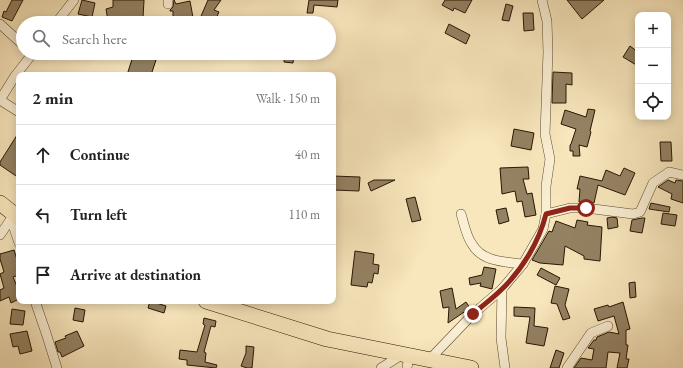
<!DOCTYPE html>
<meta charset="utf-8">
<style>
:root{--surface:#fff;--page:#f6f6f6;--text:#222;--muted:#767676;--line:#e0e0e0}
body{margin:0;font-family:"EB Garamond",serif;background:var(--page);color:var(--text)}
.controls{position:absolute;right:12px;top:12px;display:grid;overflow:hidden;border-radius:8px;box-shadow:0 2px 10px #0003}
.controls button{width:36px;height:36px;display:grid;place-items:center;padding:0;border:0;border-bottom:1px solid var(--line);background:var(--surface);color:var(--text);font:20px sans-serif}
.stop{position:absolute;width:12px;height:12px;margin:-9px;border:3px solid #8f2418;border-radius:50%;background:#fff}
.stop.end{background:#8f2418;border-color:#fff;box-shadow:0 1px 4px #0008}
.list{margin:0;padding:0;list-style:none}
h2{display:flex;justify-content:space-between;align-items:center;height:52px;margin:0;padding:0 16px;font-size:17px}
h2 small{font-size:13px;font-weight:400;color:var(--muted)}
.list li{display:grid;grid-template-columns:26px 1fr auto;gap:12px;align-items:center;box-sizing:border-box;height:60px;padding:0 16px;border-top:1px solid var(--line)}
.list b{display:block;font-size:15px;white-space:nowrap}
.list em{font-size:13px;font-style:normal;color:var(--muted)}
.icon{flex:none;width:22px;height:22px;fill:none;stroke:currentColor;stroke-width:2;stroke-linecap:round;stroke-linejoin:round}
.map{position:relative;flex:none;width:683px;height:368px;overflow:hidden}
.search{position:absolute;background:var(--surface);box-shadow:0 2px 10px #0003;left:16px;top:16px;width:320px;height:44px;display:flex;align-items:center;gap:10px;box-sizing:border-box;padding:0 14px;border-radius:22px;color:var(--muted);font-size:15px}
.panel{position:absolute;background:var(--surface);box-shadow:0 2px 10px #0003;left:16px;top:72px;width:320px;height:232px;border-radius:8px}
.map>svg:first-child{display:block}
.building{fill:#948263;stroke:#271602}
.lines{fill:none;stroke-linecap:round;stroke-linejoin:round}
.street-casing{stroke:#5b4a30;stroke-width:10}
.primary-casing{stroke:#271602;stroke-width:16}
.street{stroke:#faefd3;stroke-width:9}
.primary{stroke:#f8e6bc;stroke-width:15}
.route{stroke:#8f2418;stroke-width:5}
</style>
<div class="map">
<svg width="683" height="368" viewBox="0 0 683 368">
<rect width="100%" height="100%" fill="#f8e6bc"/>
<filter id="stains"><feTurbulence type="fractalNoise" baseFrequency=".005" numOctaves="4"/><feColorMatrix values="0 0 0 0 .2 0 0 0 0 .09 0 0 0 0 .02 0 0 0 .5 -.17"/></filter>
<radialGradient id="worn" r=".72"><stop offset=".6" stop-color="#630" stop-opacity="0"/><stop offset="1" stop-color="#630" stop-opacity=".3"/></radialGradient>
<g class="building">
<polygon points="12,0 23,0 12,21 2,17 4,11 6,12"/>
<polygon points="82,0 95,3 92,17 78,14"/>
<polygon points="113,0 144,0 143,18 125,17 108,21 106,9 113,7"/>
<polygon points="174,0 176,4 190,1 194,23 173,23 173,11 170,11 170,10 173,7"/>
<polygon points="208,0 221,0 214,10 219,12 214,23 198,23"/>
<polygon points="309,0 338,0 337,7 314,5 313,13 307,13"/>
<polygon points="445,0 472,0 465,13 454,8 453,11 442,5"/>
<polygon points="567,0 604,0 582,19"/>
<polygon points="506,4 513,6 509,21 502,20"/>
<polygon points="523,13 533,13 534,30 524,31"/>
<polygon points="449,24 470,35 466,44 445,33"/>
<polygon points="630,46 638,52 638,66 623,57"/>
<polygon points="134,53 156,60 151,75 127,75"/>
<polygon points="285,53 294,53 293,63 284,62"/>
<polygon points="553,72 572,73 572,85 566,84 566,103 552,103"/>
<polygon points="588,109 595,110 590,131 591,132 587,147 579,145 580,156 573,156 573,151 570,151 570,145 571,144 576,129 561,124 565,110 586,117"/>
<polygon points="514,129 534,133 531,150 511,146"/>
<polygon points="19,132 19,178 0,165 0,162"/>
<polygon points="660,142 671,142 672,161 661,161"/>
<polygon points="528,167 529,179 523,179 527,194 532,193 536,215 525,217 522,201 517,202 515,191 502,194 500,168"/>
<polygon points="624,168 635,173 625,195 598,185 594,203 579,202 580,189 577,189 580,176 602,181 606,170 620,176"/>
<polygon points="333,176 360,177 359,191 333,190"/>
<polygon points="374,180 395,180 371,191 368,183"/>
<polygon points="668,180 675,183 676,180 683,181 683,203 671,199 672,194 658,187"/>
<polygon points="415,197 421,220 412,222 406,199"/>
<polygon points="651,203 670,207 669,212 649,209"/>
<polygon points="506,208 509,221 499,224 496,210"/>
<polygon points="663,213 677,215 675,226 661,224"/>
<polygon points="612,217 617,218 618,227 608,229 607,218"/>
<polygon points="642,218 645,218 642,233 630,231 632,220"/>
<polygon points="577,220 588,222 587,225 602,227 600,261 584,259 584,256 565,246 563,265 540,263 532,260 549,231 552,232 556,221 575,228"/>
<polygon points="14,250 19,266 19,275 13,277 19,291 19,299 11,303 9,297 0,301 0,290 4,288 0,274 4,272 0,259 0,254"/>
<polygon points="355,251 374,254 373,264 379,265 378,274 374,273 372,283 368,282 367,287 351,285"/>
<polygon points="484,267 496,269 492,289 480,286 481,283 470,285 469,278 482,275"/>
<polygon points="541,268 560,278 556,285 537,275"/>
<polygon points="635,282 636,297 630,298 629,283"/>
<polygon points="555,286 569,289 565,305 570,318 563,320 557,304 551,303"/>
<polygon points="452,288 456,309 466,302 470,308 448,323 449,307 443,308 440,291"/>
<polygon points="150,301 166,306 164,313 148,308"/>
<polygon points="623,302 630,329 626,330 626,345 628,345 626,359 629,359 627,368 617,368 620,353 608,352 606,368 574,368 581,358 592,360 594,349 588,348 594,340 596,340 597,337 609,332 619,334 614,316 598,321 594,309 608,305 609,307"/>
<polygon points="514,307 535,308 534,326 548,328 544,346 526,343 530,317 514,316"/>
<polygon points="75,308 85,310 83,322 73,320"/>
<polygon points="12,309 25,311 23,325 10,324"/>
<polygon points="204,318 216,321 215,327 211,326 204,352 206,353 205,362 217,365 216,368 187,365 187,360 179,359 180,350 197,352 205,325 203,324"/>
<polygon points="27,331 32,351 20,354 18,346 13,347 10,334"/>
<polygon points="77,331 84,346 62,357 60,352 58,352 55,342 66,338 65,336"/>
<polygon points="246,346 254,347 252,368 247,368 241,366 246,353"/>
<polygon points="556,350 564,353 559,368 550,368"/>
</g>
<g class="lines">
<g class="street-casing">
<g id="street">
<polyline points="168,4 168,0"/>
<polyline points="56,23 74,0"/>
<polyline points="0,24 23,45"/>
<polyline points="0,100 15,76 33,53"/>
<polyline points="0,100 19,112"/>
<path d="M 461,214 C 464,223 466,236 472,244 C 482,262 505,262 523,264"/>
<polyline points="546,214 570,208 586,208 633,214 640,212 653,183 669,172 683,175"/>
<polyline points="11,219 19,243"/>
<polyline points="0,235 13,216"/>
<polyline points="502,289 501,338 505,368"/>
<polyline points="35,301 46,333 57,368"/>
<polyline points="429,360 473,314 502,289 523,264 543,229 546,214 546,186 550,159 545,134 548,52 547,21 542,0"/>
<polyline points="381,368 403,354"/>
<polyline points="407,368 409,355"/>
<polyline points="567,368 591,333 608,326"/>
</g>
</g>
<g class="primary-casing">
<g id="primary">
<polyline points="0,203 19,218"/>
<polyline points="206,301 327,339 471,368"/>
</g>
</g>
<use href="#street" class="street"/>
<use href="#primary" class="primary"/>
</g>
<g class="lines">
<path class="route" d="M 473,314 C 482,306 493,298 501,290 C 522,270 539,242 546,214 L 570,208 L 586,208"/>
</g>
<rect width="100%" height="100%" filter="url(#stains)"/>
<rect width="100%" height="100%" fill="url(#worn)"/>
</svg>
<div class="controls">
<button>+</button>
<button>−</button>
<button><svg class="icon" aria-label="locate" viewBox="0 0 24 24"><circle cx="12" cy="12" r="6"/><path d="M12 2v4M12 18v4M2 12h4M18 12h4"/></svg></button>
</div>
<div class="stop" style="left:586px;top:208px"></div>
<div class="stop end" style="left:473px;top:314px"></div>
<div class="search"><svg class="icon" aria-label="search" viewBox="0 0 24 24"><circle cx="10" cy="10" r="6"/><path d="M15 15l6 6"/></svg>Search here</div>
<section class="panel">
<h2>2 min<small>Walk · 150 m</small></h2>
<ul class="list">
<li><svg class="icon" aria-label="ahead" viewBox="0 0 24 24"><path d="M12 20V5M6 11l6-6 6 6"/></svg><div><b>Continue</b></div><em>40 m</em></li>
<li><svg class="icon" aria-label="left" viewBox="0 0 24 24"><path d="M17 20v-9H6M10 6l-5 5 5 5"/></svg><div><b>Turn left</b></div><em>110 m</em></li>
<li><svg class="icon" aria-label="arrive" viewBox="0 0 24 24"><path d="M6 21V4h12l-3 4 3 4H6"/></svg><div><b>Arrive at destination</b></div></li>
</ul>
</section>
</div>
